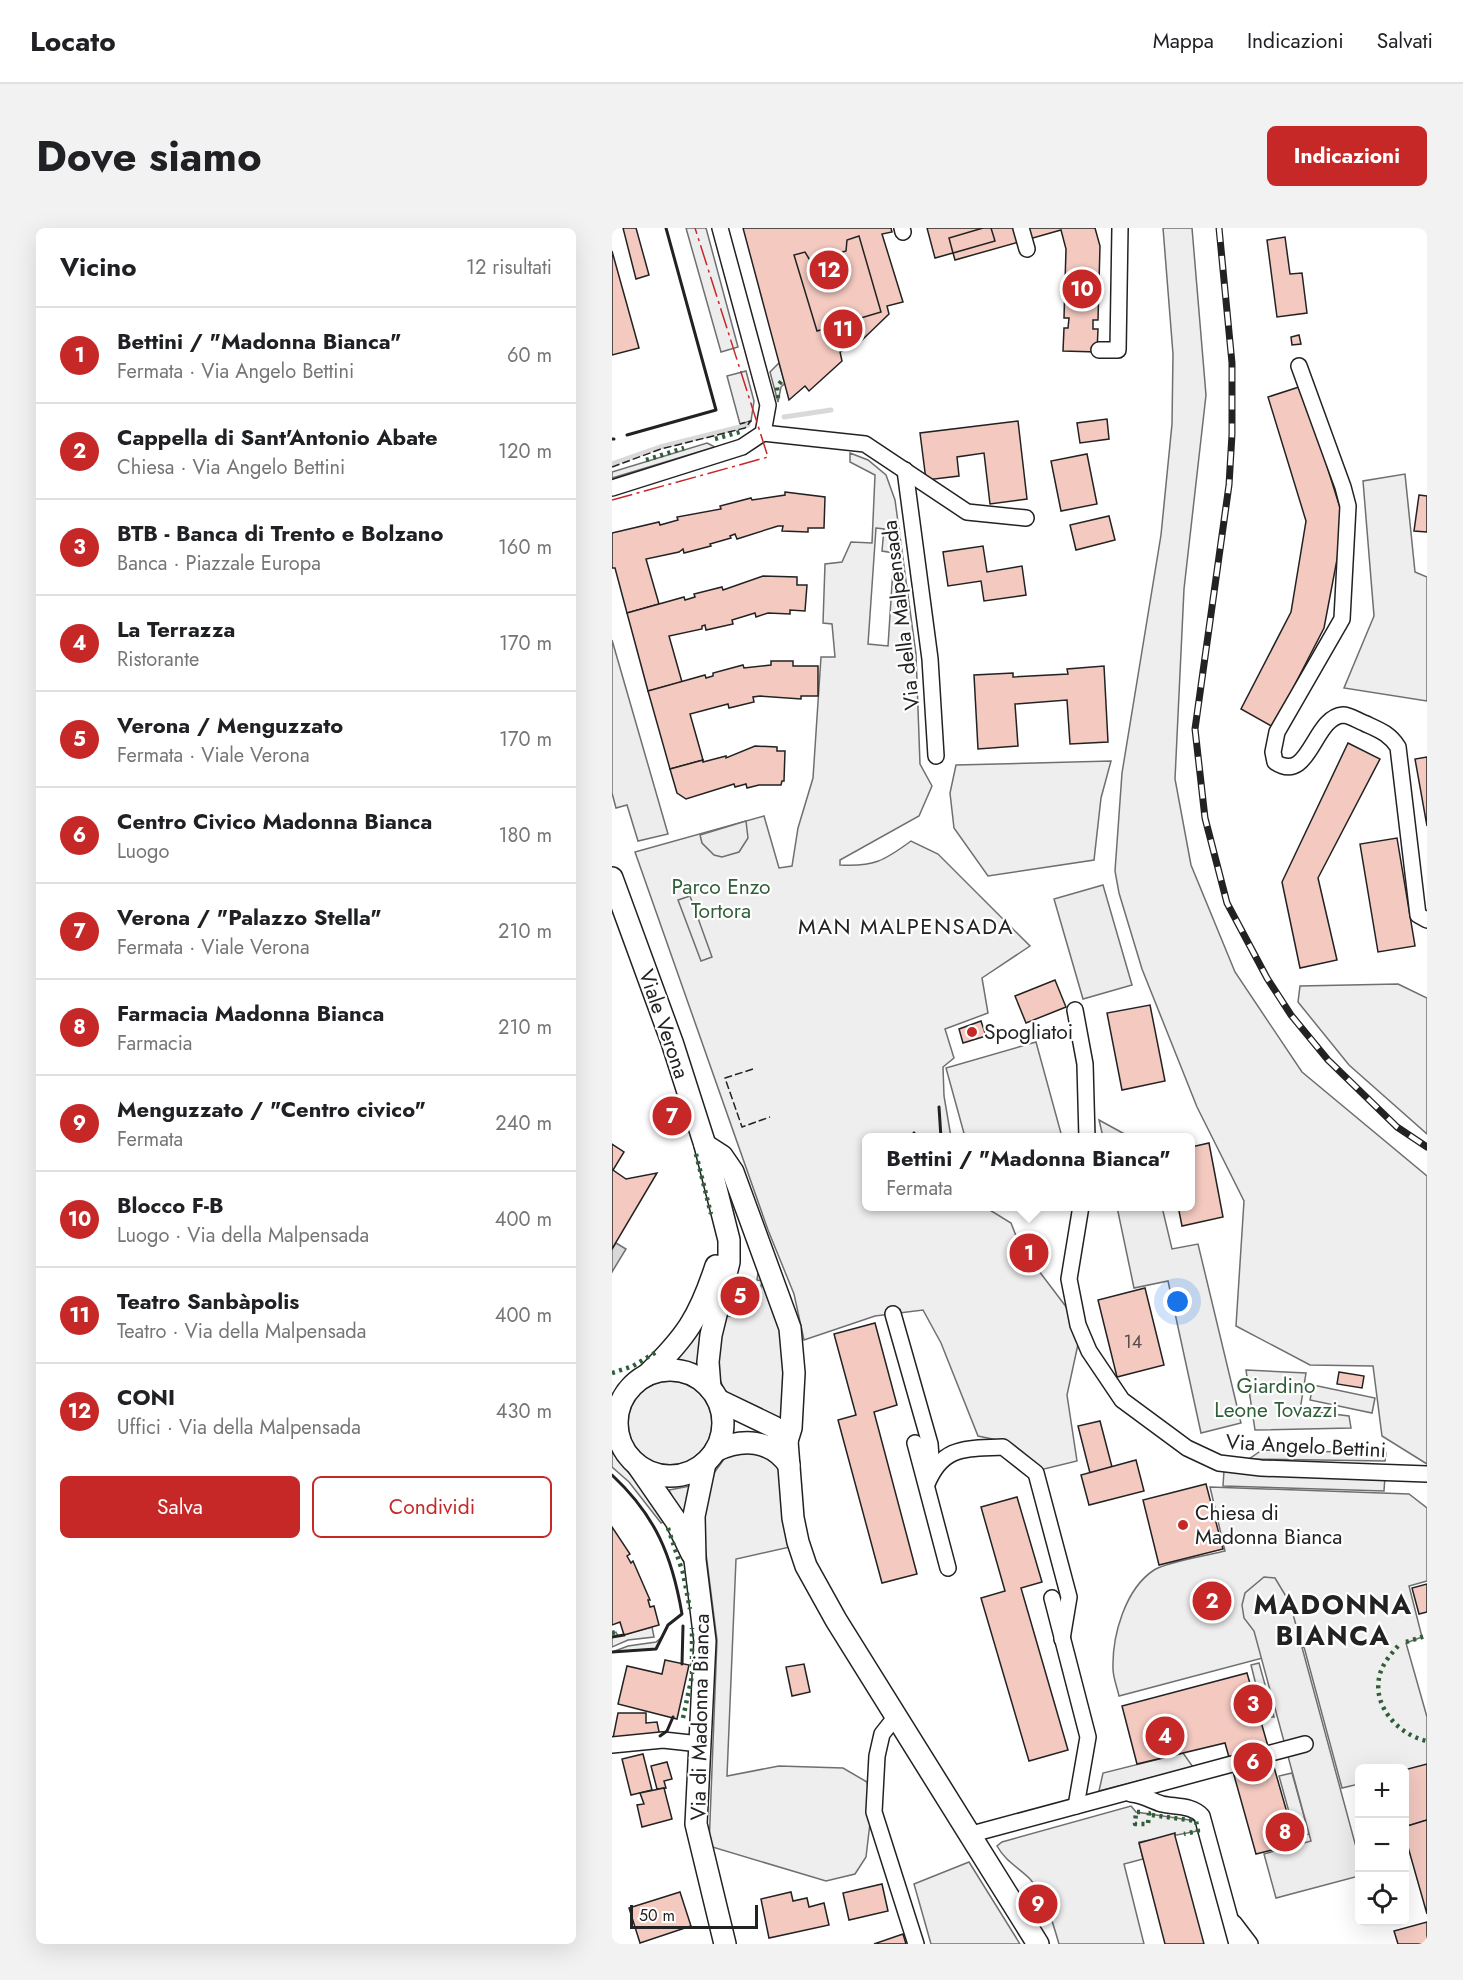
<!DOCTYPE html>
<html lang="it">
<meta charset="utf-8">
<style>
:root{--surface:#fff;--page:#f2f2f2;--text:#202124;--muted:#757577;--line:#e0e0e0;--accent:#c62828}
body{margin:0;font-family:Jost,sans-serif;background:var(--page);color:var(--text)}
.controls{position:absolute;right:18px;bottom:18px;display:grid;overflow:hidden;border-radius:9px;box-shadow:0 6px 24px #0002}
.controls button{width:54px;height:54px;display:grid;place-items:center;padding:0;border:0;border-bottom:2px solid var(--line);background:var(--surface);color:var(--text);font:30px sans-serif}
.scale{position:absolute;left:18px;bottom:15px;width:128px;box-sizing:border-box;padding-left:6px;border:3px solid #222;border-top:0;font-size:16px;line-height:21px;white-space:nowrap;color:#222;-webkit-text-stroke:4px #fff;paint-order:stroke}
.you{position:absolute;left:566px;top:1074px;width:21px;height:21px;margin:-15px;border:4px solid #fff;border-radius:50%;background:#1a73e8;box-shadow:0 0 0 9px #1a73e833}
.badge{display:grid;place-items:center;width:39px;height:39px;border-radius:50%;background:var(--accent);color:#fff;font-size:20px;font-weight:700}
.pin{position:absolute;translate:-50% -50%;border:3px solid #fff;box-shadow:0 2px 6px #0006}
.popup{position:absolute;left:250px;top:905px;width:333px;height:78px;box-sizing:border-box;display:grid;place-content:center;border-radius:9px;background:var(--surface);filter:drop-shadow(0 2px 4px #0005);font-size:20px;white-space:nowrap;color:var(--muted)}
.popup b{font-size:22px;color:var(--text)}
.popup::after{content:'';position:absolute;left:50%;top:100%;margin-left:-12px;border:12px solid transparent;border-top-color:var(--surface)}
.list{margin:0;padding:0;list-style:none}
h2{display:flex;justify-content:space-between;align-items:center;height:78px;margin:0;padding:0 24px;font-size:26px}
h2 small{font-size:20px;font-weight:400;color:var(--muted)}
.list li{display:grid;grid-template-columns:39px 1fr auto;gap:18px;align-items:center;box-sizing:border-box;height:96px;padding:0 24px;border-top:2px solid var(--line)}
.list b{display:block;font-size:22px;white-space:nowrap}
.list p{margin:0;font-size:20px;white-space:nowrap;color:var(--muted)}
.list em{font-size:20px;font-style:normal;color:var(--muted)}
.actions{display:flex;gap:12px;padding:18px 24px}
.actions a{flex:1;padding:14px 0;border:2px solid var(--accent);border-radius:9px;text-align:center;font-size:21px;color:var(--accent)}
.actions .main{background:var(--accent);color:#fff}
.icon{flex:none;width:33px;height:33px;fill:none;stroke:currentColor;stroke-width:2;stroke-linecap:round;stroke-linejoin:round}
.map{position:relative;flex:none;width:815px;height:1716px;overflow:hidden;border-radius:9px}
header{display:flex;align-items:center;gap:36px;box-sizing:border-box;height:84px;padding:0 30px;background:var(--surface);border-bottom:2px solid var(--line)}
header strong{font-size:28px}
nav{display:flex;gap:33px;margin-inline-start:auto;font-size:21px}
.intro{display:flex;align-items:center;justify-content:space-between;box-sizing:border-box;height:144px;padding:0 36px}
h1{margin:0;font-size:42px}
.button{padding:15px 27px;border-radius:9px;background:var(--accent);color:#fff;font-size:21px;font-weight:700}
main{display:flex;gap:36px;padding:0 36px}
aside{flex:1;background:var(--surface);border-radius:9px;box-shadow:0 6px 24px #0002}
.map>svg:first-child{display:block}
.green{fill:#eee;stroke:#6f6f6f;stroke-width:1.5;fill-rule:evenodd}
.parking{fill:#ededed;stroke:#6f6f6f;stroke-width:1.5}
.water{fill:#d9d9d9;stroke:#6f6f6f;stroke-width:1.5}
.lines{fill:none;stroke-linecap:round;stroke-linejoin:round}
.stream{stroke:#d9d9d9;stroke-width:5}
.building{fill:#f3c9c0;stroke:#222;stroke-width:1.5}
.street-tunnel{stroke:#d3d3d3;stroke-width:15;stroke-dasharray:15 8;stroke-linecap:butt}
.street-casing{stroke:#222;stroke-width:18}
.secondary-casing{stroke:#222;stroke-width:24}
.street{stroke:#fff;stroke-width:15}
.secondary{stroke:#fff;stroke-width:21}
.rail-casing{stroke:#222;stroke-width:7}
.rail{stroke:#fff;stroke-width:4.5;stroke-dasharray:14;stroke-linecap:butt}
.hedge{stroke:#2f5e38;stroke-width:4.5;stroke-dasharray:3 4.5;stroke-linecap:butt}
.fence{stroke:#222;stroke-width:1.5;stroke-dasharray:8 3;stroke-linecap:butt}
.wall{stroke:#222;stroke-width:3}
.power{stroke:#c62828;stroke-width:1.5;stroke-dasharray:21 4.5 3 4.5;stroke-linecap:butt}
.poi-dot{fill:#c62828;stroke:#fff;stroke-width:2}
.labels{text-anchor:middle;stroke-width:4.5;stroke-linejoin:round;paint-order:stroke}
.number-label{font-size:18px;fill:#564c4a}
.street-label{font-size:21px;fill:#222;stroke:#fff}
.park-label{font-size:21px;fill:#2f5e38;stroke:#fff}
.poi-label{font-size:21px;fill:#222;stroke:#fff;text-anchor:start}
.neighbourhood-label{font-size:22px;letter-spacing:1.5px;fill:#222;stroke:#fff}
.district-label{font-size:27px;font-weight:bold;letter-spacing:1.5px;fill:#222;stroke:#fff}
</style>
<header>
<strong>Locato</strong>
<nav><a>Mappa</a><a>Indicazioni</a><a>Salvati</a></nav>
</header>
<div class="intro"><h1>Dove siamo</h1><a class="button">Indicazioni</a></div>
<main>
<aside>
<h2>Vicino<small>12 risultati</small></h2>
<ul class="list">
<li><span class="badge">1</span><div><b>Bettini / &quot;Madonna Bianca&quot;</b><p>Fermata · Via Angelo Bettini</p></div><em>60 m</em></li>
<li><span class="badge">2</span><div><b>Cappella di Sant'Antonio Abate</b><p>Chiesa · Via Angelo Bettini</p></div><em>120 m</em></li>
<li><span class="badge">3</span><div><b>BTB - Banca di Trento e Bolzano</b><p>Banca · Piazzale Europa</p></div><em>160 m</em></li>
<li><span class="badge">4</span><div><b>La Terrazza</b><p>Ristorante</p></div><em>170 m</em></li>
<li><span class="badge">5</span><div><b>Verona / Menguzzato</b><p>Fermata · Viale Verona</p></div><em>170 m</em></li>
<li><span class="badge">6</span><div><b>Centro Civico Madonna Bianca</b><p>Luogo</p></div><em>180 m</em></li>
<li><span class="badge">7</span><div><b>Verona / &quot;Palazzo Stella&quot;</b><p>Fermata · Viale Verona</p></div><em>210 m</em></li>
<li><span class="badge">8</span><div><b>Farmacia Madonna Bianca</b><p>Farmacia</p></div><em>210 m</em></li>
<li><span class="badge">9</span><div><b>Menguzzato / &quot;Centro civico&quot;</b><p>Fermata</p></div><em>240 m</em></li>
<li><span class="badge">10</span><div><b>Blocco F-B</b><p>Luogo · Via della Malpensada</p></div><em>400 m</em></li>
<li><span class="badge">11</span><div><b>Teatro Sanbàpolis</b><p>Teatro · Via della Malpensada</p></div><em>400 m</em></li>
<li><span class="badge">12</span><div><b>CONI</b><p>Uffici · Via della Malpensada</p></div><em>430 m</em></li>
</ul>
<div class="actions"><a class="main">Salva</a><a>Condividi</a></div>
</aside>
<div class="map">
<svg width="815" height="1716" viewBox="0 0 815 1716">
<rect width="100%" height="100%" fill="#fff"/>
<g class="green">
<polygon points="551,0 580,0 594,167 572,361 563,551 579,637 623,744 690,844 815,948 815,1236 770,1208 761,1138 698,1137 624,1098 632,973 585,879 530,741 507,665 503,643 510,545 549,307 560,196 561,126"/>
<polygon points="167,135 173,155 169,159 166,174 158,144"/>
<polygon points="134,143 142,173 139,193 128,196 115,148"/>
<path d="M 238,225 L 256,232 L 274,247 L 283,272 L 304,426 L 308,536 L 320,558 L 307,588 L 228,632 L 228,637 C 261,639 272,633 299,613 L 326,626 L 418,718 L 370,750 L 376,785 L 333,801 L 342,830 L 331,839 L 332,868 L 339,909 L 255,910 L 255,978 L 373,979 L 399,995 L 408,1018 L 455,1080 L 468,1107 L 455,1167 L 465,1233 L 428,1242 L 390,1213 L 366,1208 L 329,1115 L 311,1082 L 263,1088 L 192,1112 L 182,1066 L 156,1002 L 23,624 L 152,588 L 167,640 L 180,638 L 186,600 L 201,550 L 209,429 L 223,429 L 220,396 L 211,395 L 213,336 L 230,334 L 239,314 L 260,315 L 263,247 L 238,234 ZM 264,300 L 272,301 L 270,323 L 282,325 L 276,418 L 256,416 Z"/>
<polygon points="793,246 803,344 815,349 815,473 732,460 762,388 751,253"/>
<polygon points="499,533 489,570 482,632 376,648 342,600 338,565 344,537"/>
<polygon points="786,756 815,770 815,906 737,837 686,774 688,758"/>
<polygon points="424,814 450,909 353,909 334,840"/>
<polygon points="151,1043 173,1099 176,1199 119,1170 112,1161 103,1140 111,1088 131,1089 139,1078 145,1078 150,1053 145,1052 146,1045"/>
<polygon points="94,1083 86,1138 65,1132 64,1131"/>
<polygon points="634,1142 694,1145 688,1182 737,1188 739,1200 643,1202"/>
<circle cx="58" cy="1195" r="42"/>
<polygon points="701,1157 763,1170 760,1185 698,1172"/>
<polygon points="0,1224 55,1292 49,1295 17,1254 0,1239"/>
<polygon points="153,1224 169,1242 178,1319 124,1331 115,1548 167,1538 231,1540 255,1554 260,1578 254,1629 243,1646 214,1653 97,1618 105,1412 90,1294 102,1245 115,1227"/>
<polygon points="78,1258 76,1284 69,1286 57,1262"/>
<path d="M 598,1259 L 797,1266 L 815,1280 L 815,1353 L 797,1358 L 810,1409 L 794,1415 L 815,1489 L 815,1539 L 793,1544 L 792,1540 L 748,1540 L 747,1556 L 730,1560 L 692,1419 L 507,1468 C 505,1459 501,1449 501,1441 C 500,1408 513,1361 542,1342 C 554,1334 597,1327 613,1323 Z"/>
<polygon points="40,1399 42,1409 16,1412 0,1419 0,1405 4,1404 6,1408"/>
<polygon points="50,1409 44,1421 0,1424 16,1418 44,1414"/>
<polygon points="647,1435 662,1489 652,1489 639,1437"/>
<polygon points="680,1545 697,1606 684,1609 667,1548"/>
<path d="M 519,1578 L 524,1584 L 584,1593 L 586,1603 L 527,1614 L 531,1631 L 512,1636 L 532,1716 L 447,1716 C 441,1695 433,1667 418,1651 C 406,1639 394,1634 385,1618 L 390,1614 Z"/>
<polygon points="357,1634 408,1716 319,1716 302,1656"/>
</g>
<g class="parking">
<polygon points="74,0 94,0 126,119 109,124"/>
<polygon points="95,215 103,219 0,250 0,244"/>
<polygon points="0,412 56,606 26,613 15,577 4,580 0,565"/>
<polygon points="134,593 136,610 127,624 110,629 102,627 90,615 88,607"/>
<polygon points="491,657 520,757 471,771 442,671"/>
<polygon points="78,668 100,729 89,733 66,672"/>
<polygon points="487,892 518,909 491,909"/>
<polygon points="505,979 550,979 560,1021 586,1016 629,1195 589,1205 556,1053 522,1060"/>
<polygon points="650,1222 774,1225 773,1233 637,1231"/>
<polygon points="612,1242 773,1248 772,1263 611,1258"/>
<polygon points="652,1349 663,1350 678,1375 747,1630 747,1648 664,1670 652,1626 699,1613 642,1403 632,1390 630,1377 633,1365"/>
<polygon points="571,1525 581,1539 487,1563 491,1545"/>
</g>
<polygon class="water" points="4,1015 14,1021 0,1044 0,1021"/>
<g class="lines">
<g class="stream">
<polyline points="172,189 219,182"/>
<polyline points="0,236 48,219 136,197"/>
</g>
</g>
<g class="building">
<polygon points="11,0 24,0 37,47 24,51"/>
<polygon points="131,0 279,0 280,4 270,6 291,74 275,78 277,86 248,114 228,124 230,133 197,163 193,158 177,172"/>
<polygon points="315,0 483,0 488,18 486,92 481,92 481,101 486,101 485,124 451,123 452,100 456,100 457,90 452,90 454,21 449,2 343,32 341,25 323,30"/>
<polygon points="371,0 379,0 383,13 341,25 337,10"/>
<polygon points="247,8 269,84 205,103 182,27 193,24 199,34 234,23 235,12"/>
<polygon points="673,9 678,46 690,45 695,85 665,89 655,12"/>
<polygon points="0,23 27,120 0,127"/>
<polygon points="453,52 487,54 486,69 452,68"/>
<polygon points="687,107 689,116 680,117 679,109"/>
<polygon points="690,158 729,283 731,300 712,400 661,499 629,481 679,384 694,293 656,169"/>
<polygon points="495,191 497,211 468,215 465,195"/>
<polygon points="406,193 415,271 378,276 372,225 345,229 347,248 314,252 308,205"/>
<polygon points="475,226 485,276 449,283 439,233"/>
<polygon points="173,264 213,269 212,300 196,300 196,304 170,303 171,298 166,298 125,311 123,306 118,308 119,310 98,316 99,318 72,325 71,321 67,324 34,331 47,376 15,385 3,340 0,340 0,305 47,294 48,297 66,292 65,289 109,281 108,278 139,270 140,272 173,267"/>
<polygon points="807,267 815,268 815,304 802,303"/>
<polygon points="497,288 503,312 464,322 458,297"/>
<polygon points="371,318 375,344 410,338 414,367 372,373 369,353 336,358 331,324"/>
<polygon points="151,348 185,349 185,357 195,357 193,383 178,382 178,386 156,385 144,389 143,385 120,392 121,396 94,402 93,397 90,398 90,401 57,408 70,454 36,463 15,385 72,369 73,372 83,369 82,366 110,359 111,362"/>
<polygon points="159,433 181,433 181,438 206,438 206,468 189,468 189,471 148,468 141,469 142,474 117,480 116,476 78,486 91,532 58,541 36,463 93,447 94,450 101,448 101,445 131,437 132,440 159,437"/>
<polygon points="492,438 496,514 458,516 455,472 403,476 406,518 366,521 362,447 401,445 401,449 456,446 455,441"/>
<polygon points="736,515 768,531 706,650 725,732 688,740 670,654"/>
<polygon points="143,518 165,519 165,523 173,523 172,553 170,553 169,557 147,557 135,560 134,556 123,559 122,556 74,571 65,565 58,541 91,532 91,534 114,528 114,530"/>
<polygon points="815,529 815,598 803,531"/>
<polygon points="785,610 803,718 766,724 748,616"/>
<polygon points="443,752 454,779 414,795 403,768"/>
<polygon points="538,777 553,853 510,862 495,785"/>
<polygon points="369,793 374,808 351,815 347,801"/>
<polygon points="597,915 611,989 570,998 566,978 579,978 579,919"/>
<polygon points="0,916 12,924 1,942 14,951 45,945 0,1021"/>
<polygon points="533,1060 552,1137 505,1149 486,1072"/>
<polygon points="263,1095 285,1177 262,1184 305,1346 270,1355 226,1192 244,1187 222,1106"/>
<polygon points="727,1144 752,1148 750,1160 725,1156"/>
<polygon points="488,1193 500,1239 478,1245 466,1198"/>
<polygon points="524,1232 532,1263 477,1277 469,1247"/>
<polygon points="594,1256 611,1321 547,1337 531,1272"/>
<polygon points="405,1269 430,1354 409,1360 456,1522 417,1533 369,1370 393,1363 369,1279"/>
<polygon points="0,1299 18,1326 15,1328 19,1335 21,1333 38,1372 36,1372 38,1379 42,1378 47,1397 12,1407 8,1394 0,1397"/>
<polygon points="598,1354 618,1382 602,1393 582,1365"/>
<polygon points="815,1356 815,1384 807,1386 800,1360"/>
<polygon points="53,1432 77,1437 65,1491 6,1476 15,1438 50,1446"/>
<polygon points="192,1436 198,1464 180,1468 174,1439"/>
<polygon points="635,1445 684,1616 644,1626 613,1515 525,1536 510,1478"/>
<polygon points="6,1485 34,1485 34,1495 45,1494 48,1508 0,1515"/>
<polygon points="31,1526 40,1562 19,1567 10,1531"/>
<polygon points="55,1534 60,1551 52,1553 54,1560 45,1561 39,1538"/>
<polygon points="815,1536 815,1592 792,1599 792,1542"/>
<polygon points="52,1560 60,1591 30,1599 25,1577 32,1576 28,1565"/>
<polygon points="815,1592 815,1686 792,1605 792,1599"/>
<polygon points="563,1605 563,1608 592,1716 553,1716 527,1615"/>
<polygon points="270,1656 276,1683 237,1692 231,1665"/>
<polygon points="68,1664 79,1698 28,1715 17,1680"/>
<polygon points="179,1664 181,1673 195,1670 197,1679 212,1675 217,1697 157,1710 149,1671"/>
<polygon points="815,1694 815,1716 786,1716 782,1703"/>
<polygon points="291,1706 294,1716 262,1716"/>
</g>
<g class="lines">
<polyline class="street-tunnel" points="620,1536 659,1525"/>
<g class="street-casing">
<g id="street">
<polyline points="290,0 291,4"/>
<polyline points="409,0 415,21"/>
<polyline points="487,122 506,122 508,0"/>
<path d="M 687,138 L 731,259 L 736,278 L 730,391 L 665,504 L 661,524 L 663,534 C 698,557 701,489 731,487 C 738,487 746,493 752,495 C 767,502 777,505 786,519 L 806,687 L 815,692"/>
<polyline points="151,205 253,216 355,284 414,290"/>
<polyline points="293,242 318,431 324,528"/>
<polyline points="0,260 130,219 151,205 156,177 108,0"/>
<polyline points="463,782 473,836 475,910"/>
<polyline points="469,978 457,1051 466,1097 477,1123 510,1172 575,1220 607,1235 649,1240 815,1246"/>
<polyline points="281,1086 318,1216 320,1243"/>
<polyline points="303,1215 336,1340"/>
<path d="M 315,1256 C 331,1217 354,1221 391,1219 L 424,1245 L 457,1369 L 450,1411"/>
<polyline points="440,1370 476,1509 464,1578"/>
<polyline points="285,1487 270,1506 265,1528 262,1584 304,1716"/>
<polyline points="0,1517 51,1512 88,1516"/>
<polyline points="659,1525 693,1516"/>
<path d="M 519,1566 C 532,1567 539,1573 550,1576 C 564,1579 580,1577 590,1588 L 625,1716"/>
<polyline points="360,1606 620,1536"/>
<polyline points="622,1695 638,1716"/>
</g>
</g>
<g class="secondary-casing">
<g id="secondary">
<polyline points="0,650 60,814 93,917 117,1012 117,1034 99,1107 96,1134 98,1160"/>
<polyline points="93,917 110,928 121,944 178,1100 182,1145 179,1200 175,1213"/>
<circle cx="58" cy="1195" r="53"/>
<path d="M 35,1147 C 74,1109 87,1090 104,1038"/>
<polyline points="106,1172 162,1199 175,1213 181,1290 186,1314 194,1338 224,1392 426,1716"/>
<path d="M 103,1223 C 130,1210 159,1211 177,1237"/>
<polyline points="93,1235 82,1288 83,1332 93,1413 84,1596 113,1716"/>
<polyline points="26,1238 64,1293 80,1326"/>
</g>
</g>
<use href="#street" class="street"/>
<use href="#secondary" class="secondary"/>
<g class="rail-casing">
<polyline id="rail" points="607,0 620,135 620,206 617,257 583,501 593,590 615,675 655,750 679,787 716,832 785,899 815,919"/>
</g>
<use href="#rail" class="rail"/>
<g class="hedge">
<polyline points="166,170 165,159 171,151"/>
<polyline points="103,211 128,204"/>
<polyline points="34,232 72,220"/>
<polyline points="84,926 99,986"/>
<polyline points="0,1145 21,1138 46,1123"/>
<polyline points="56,1300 71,1345 78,1381"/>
<polyline points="0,1405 4,1404"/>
<polyline points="794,1414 813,1408"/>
<path d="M 786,1418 C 779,1426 771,1435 768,1446 C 759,1477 786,1507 815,1513"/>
<polyline points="71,1490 80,1448 80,1400"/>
<polyline points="528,1584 524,1584 523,1596 536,1596 537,1585 533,1585"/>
<polyline points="540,1587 584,1593 586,1603 572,1606"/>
</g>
<g class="fence">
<polyline points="0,239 49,221 133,200 139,193 128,196"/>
<polyline points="141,841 113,850 130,899 158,889"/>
</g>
<g class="wall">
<polyline points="15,207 104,182 54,0"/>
<polyline points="0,211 2,211"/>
<polyline points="327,879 329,910"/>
<polyline points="302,905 303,910"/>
<path d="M 0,1247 C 44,1288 60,1328 70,1386 L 56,1397 L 44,1421 L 0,1424"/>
<polyline points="0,1409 12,1407"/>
<polyline points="70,1436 71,1398"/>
<polyline points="48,1508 55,1503 61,1489"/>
</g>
<polyline class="power" points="0,272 156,229 83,0"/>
</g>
<g class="poi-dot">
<circle cx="360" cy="804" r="6"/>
<circle cx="571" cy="1297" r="6"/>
</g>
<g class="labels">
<g class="number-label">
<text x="521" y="1120">14</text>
</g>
<g class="street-label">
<text transform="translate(289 387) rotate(-97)" y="7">Via della Malpensada</text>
<text transform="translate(52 796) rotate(71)" y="7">Viale Verona</text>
<text transform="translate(694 1218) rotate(3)" y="7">Via Angelo Bettini</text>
<text transform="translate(88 1489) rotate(-89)" y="7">Via di Madonna Bianca</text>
</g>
<g class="park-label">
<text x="109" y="666">Parco Enzo<tspan x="109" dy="24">Tortora</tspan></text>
<text x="664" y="1165">Giardino<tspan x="664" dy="24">Leone Tovazzi</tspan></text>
</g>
<g class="poi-label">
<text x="372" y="811">Spogliatoi</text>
<text x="583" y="1292">Chiesa di<tspan x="583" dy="24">Madonna Bianca</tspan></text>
</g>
<g class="neighbourhood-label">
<text x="294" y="706">MAN MALPENSADA</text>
</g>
<g class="district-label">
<text x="721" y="1386">MADONNA<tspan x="721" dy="31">BIANCA</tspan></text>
</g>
</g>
</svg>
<div class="controls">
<button>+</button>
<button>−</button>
<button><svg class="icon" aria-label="locate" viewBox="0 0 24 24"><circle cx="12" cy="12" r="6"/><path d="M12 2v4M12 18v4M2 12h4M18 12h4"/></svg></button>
</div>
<div class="scale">50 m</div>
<div class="you"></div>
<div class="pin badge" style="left:417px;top:1025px">1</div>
<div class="popup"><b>Bettini / &quot;Madonna Bianca&quot;</b>Fermata</div>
<div class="pin badge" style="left:600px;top:1373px">2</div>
<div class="pin badge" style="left:641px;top:1476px">3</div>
<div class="pin badge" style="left:553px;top:1508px">4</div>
<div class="pin badge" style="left:128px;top:1068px">5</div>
<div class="pin badge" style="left:641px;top:1534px">6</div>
<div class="pin badge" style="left:60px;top:888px">7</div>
<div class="pin badge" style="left:673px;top:1604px">8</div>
<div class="pin badge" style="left:426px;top:1676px">9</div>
<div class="pin badge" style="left:470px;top:61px">10</div>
<div class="pin badge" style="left:231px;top:101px">11</div>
<div class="pin badge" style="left:217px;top:42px">12</div>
</div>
</main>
